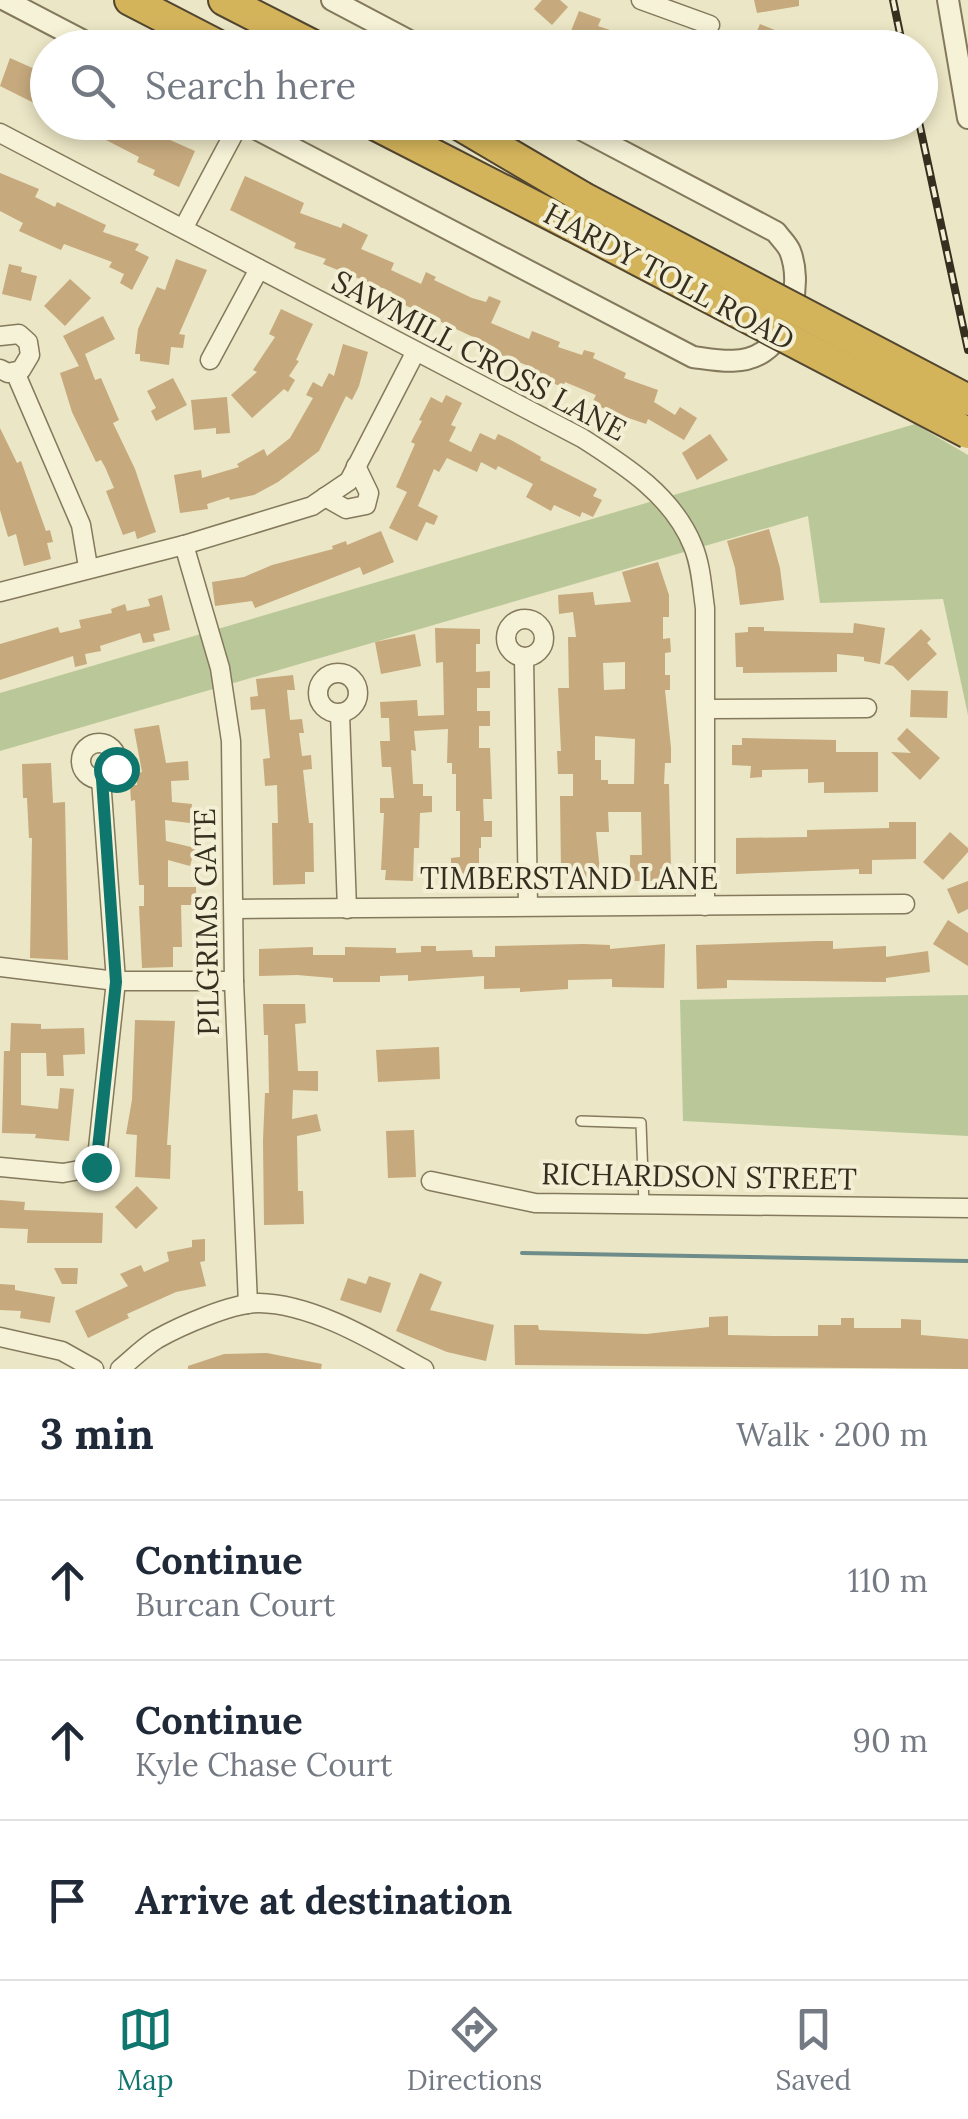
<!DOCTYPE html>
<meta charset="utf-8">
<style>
:root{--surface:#fff;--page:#f2f2f3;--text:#1f2937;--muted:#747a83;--line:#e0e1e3;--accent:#0f766e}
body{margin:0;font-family:Lora,serif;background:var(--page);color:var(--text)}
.stop{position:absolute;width:30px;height:30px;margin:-22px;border:8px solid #0f766e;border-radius:50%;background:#fff}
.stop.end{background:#0f766e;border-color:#fff;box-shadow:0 2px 10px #0008}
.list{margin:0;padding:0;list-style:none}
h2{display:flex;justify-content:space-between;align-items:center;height:130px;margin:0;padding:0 40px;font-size:42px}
h2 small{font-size:32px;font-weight:400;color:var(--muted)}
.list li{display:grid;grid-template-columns:65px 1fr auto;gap:30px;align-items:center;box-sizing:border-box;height:160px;padding:0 40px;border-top:2px solid var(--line)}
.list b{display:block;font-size:38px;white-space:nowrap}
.list p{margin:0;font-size:32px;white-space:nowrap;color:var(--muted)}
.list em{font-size:32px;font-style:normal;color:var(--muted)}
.icon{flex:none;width:55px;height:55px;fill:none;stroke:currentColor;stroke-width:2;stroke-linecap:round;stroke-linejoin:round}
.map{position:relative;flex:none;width:968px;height:1369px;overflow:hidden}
.search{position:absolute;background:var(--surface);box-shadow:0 5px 15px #0003;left:30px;right:30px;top:30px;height:110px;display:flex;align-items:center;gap:25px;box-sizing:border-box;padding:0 35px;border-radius:55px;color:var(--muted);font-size:38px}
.sheet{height:610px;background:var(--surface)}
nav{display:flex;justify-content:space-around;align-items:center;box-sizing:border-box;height:140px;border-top:2px solid var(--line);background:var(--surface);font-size:28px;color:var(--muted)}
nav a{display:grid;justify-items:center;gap:5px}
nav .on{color:var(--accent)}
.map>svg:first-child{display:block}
.green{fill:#bac899}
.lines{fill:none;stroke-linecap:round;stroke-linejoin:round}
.stream{stroke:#6e8c8a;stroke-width:4}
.building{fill:#c6a97d;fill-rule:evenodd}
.service-casing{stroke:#84795c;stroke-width:12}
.minor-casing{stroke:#84795c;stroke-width:21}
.tertiary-casing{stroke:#84795c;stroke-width:24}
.motorway-casing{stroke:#524630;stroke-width:34}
.service{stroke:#f6f2d7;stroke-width:9}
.minor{stroke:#f6f2d7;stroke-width:18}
.tertiary{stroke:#f6f2d7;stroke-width:20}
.motorway{stroke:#d4b45b;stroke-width:30}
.rail-casing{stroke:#362e1f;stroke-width:8}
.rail{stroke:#f3efd4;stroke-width:4;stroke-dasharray:11;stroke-linecap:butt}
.motorway-bridge-casing{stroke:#524630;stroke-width:34;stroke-linecap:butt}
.motorway-bridge{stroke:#d4b45b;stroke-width:30}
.route{stroke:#0f766e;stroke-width:12}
.labels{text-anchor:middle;stroke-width:8;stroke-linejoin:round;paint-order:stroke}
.street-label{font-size:30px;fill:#362e1f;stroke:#f3efd4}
</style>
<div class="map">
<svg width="968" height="1369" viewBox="0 0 968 1369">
<rect width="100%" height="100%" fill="#ebe6c5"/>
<g class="green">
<polygon points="915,424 968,455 968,715 943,599 820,603 808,516 0,751 0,693"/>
<polygon points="968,995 968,1136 683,1121 680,1000"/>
</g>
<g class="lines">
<polyline class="stream" points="522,1253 968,1261"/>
</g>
<g class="building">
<polygon points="542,0 560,0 568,7 552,25 534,9"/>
<polygon points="754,0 799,0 799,6 757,13"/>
<polygon points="579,11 601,19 598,26 640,40 642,34 675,48 584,48 567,41"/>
<polygon points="760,24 794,38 790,48 750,48"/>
<polygon points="10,58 37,70 39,64 48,67 48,110 0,86"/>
<polygon points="71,122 145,122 155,126 152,132 195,151 179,187 153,175 155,170 137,162 139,157"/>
<polygon points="0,173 39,189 35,197 55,207 57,202 106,225 103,232 139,244 135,250 149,257 132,290 120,283 124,274 109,267 112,262 64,244 61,250 19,231 23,223 0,211"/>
<polygon points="245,176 304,203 300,213 341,228 343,223 368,235 361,249 394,263 391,270 421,284 426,272 436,277 434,280 472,298 486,302 489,296 501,301 491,323 529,339 532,331 560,342 558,347 582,355 584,350 595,353 593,358 626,373 624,378 658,390 654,402 675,415 680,407 697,418 684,440 648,419 646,424 611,412 592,403 596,395 565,382 563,387 552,383 530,372 531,367 486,349 488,344 390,298 392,292 323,264 326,259 294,248 296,243 230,210"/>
<polygon points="176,259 207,270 179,334 185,335 183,348 171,347 169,365 140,361 140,354 135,354 138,329 157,287 165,290"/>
<polygon points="9,264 22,267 21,272 37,276 31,301 2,294"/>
<polygon points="70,279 91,298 65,326 44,306"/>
<polygon points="281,309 313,324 296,360 299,361 289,376 295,380 288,392 284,389 252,418 231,395 257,372 253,370 275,337 269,334"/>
<polygon points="103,316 115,339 85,354 95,380 101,378 119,420 113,423 135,469 156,532 137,539 135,531 123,535 106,491 114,488 105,467 101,460 96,462 72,412 60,373 79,366 63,336"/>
<polygon points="343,344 368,352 359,386 352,400 346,396 319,451 278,482 254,495 230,500 229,497 207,504 208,509 180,513 174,475 201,470 202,478 239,467 237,464 264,449 267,456 290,438 313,398 306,395 313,382 322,387 329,373 334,376"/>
<polygon points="173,378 187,405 156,421 151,411 156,408 147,391"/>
<polygon points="446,395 462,403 451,425 456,427 449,441 471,452 480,433 495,440 498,434 511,440 541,457 540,460 597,489 593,496 602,500 593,517 582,512 580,517 554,505 551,511 526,497 533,484 498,466 496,470 481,462 477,472 447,458 439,472 434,469 418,506 438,516 434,525 426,522 417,541 389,528 407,492 396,487 415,444 411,442 422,421 419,420 431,397 442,403"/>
<polygon points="227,397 230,433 216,434 216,428 194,430 191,400"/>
<polygon points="0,428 17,463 21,461 46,531 50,530 53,542 47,543 51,559 24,566 16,534 8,537 0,510"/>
<polygon points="710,434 728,460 697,480 682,453"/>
<polygon points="769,529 780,568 784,600 740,605 735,568 727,541"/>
<polygon points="381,531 394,562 363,575 360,567 255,608 252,601 215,606 212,582 244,577 272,565 333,549 332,546 346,541 347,545"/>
<path d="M 658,562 L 669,595 L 669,617 L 663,617 L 663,639 L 670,638 L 671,652 L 665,653 L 665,675 L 670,675 L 670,690 L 665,690 L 671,748 L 671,763 L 665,763 L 664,784 L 669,784 L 671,869 L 660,869 L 660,881 L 630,881 L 630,855 L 642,855 L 641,812 L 608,812 L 609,832 L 596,832 L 601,881 L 572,881 L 572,870 L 561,870 L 560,796 L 573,796 L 573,774 L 558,774 L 557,751 L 561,751 L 558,688 L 569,688 L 568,637 L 576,637 L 573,612 L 559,614 L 558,595 L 593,592 L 595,605 L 631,602 L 622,572 ZM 625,662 L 625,689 L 604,690 L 603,663 ZM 595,736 L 635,739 L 634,784 L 608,784 L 608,780 L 601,780 L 601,760 L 595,760 Z"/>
<polygon points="162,595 170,630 153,634 155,641 143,643 140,633 100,646 101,651 85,654 87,664 75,667 73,656 0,680 0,644 58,627 60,633 81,628 79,620 112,613 111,609 125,604 127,611 150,606 148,599"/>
<polygon points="854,623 885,628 880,664 864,661 864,657 837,654 837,672 743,673 743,667 736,667 735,633 748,632 748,627 764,627 764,631 853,633"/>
<polygon points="435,628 480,629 480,644 476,644 476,672 490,671 490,688 477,688 477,711 490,711 490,726 479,726 479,748 490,748 492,799 483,799 484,821 492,821 492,837 481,837 481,848 479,848 479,870 491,870 491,885 442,886 442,871 451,870 451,858 460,857 460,811 456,811 456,774 452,774 452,763 447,763 448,729 414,731 416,751 411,750 413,784 423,784 423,796 432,796 432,812 420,813 419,848 414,848 413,881 385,880 386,870 381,870 384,813 380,813 380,798 394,798 391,767 382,767 380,741 390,741 389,718 381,718 380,702 417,700 418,716 444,715 443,662 436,663"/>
<polygon points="921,629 931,639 927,643 937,654 908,681 893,666 884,664"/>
<polygon points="415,634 421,666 381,674 375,642"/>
<polygon points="293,675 295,690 287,690 290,720 302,719 304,733 299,733 302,756 311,755 312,769 303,770 309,823 313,823 314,872 305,872 305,884 273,885 272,823 278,823 277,785 265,786 263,759 270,758 265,709 251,710 250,697 258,696 256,679"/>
<polygon points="911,690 948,691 947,718 910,717"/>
<polygon points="159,725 166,763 188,761 189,780 171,781 172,802 192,804 190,823 165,820 166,841 195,848 190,866 168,860 168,887 196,887 196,905 181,905 182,947 173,947 173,967 142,968 139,906 144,906 144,885 139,885 135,800 131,801 130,785 137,785 137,773 142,772 134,729"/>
<polygon points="907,728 940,758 920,780 891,752 911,753 897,739"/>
<polygon points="742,738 836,740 836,752 878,752 878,792 824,793 824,782 808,783 808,769 762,770 762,777 750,778 751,766 732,765 732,745 742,745"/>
<polygon points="51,763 53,803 65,802 68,960 30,958 32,838 29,838 27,798 23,798 22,764"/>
<polygon points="889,822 916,822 916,859 872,860 872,874 859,874 859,869 736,874 736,838 807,837 807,830 889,828"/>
<polygon points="950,832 968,848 968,852 943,880 923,862"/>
<polygon points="968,881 968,909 958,914 947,889"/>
<polygon points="948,920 968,933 968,966 933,944"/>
<polygon points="818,941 833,941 833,949 886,946 886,957 928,951 930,972 886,978 886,982 727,980 727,988 697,989 696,945"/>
<polygon points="583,944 610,945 610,949 665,944 664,988 612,987 612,979 568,980 568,989 520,992 520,988 484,989 484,976 408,981 408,975 380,976 380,982 333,982 333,978 297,975 259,976 259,949 313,947 313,955 345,955 345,947 396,948 396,953 421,952 421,946 436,946 436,951 472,950 473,957 495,957 495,946"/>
<polygon points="263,1004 305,1004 306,1023 295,1024 298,1071 318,1071 318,1091 293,1090 292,1119 317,1114 321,1131 297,1136 298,1191 303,1191 304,1224 264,1225 263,1140 265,1093 269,1093 268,1035 264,1035"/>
<polygon points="135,1020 175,1021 167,1145 171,1145 170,1179 135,1177 137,1135 126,1134 132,1100"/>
<polygon points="11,1023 41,1024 41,1029 84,1028 85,1054 63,1055 64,1076 47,1076 46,1053 21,1053 21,1105 58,1109 60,1088 74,1089 69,1141 35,1138 36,1134 2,1133 4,1051 10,1051"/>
<polygon points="439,1047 440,1079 378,1082 376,1050"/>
<polygon points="414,1130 416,1177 388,1178 386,1131"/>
<polygon points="137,1186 158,1208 136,1229 115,1207"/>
<polygon points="0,1200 25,1202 24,1210 103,1213 102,1243 27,1243 28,1229 0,1228"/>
<polygon points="205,1239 205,1261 200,1262 206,1286 176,1292 127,1314 129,1318 88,1338 75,1311 128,1286 120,1274 141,1265 144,1272 169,1261 167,1252 192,1247 192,1240"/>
<polygon points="54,1268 78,1268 77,1284 62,1284"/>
<polygon points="420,1273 442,1282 430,1310 494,1325 486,1361 447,1352 396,1331"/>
<polygon points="369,1276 391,1283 381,1313 340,1300 348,1278 366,1284"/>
<polygon points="0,1284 15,1285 15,1290 55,1297 50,1323 20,1318 21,1311 0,1310"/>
<polygon points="728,1316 728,1335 772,1336 818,1336 818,1325 841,1325 841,1318 854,1318 854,1328 901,1328 901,1319 921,1320 921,1335 968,1339 968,1369 515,1365 514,1325 538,1325 539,1330 646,1334 709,1327 709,1317"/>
<polygon points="267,1353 322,1364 321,1369 188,1369 188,1366 224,1354"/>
</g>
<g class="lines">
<g class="service-casing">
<polyline id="service" points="581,1121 641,1123 644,1205"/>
</g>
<g class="minor-casing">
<g id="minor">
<polyline points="641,0 710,25"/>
<path d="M 0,133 L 582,438 C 626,466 673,496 693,546 C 701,565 702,587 705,608 L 705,906"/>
<polyline points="184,227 240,122"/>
<polyline points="0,336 19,334 28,342 30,355 21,370 8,373 0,369"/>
<polyline points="210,360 259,269"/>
<polyline points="15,372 81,525 88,567"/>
<polyline points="325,497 346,509 366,505 369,493 356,466"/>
<polyline points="184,545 220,668 231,741 234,981 248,1304"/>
<polyline points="0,592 184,545 312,506 349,481 415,353"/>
<circle cx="525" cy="638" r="19"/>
<polyline points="524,657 528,906"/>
<circle cx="338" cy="693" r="20"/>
<polyline points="706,709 867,708"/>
<polyline points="340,713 347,909"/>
<circle cx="99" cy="761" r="18"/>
<polyline points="234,909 905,904"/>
<polyline points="0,967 116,981 234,981"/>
<polyline points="0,1167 63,1173 96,1167 116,981 101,779"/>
<polyline points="431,1181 535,1203 968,1208"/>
<polyline points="0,1337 62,1351 94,1369"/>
<path d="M 120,1369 C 132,1359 144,1347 157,1339 C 180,1326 232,1303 259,1303 C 315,1304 377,1343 424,1369"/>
</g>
</g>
<g class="tertiary-casing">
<g id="tertiary">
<polyline points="5,0 97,48"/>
<polyline points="332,0 423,48"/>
<polyline points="948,0 968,118"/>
<path d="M 243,122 L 693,357 C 716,360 742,366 763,352 C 792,333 802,282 790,251 C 787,244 780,238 776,232 L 567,122"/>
</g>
</g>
<g class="motorway-casing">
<g id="motorway">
<polyline points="130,0 223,48"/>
<polyline points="224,0 318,48"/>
<polyline points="370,122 571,225"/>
<polyline points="455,122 582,197"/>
</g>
</g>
<use href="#service" class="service"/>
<use href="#minor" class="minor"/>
<use href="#tertiary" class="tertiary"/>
<use href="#motorway" class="motorway"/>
<g class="rail-casing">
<g id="rail">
<polyline points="893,0 903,48"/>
<polyline points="919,122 968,350"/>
</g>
</g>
<use href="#rail" class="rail"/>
<g class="motorway-bridge-casing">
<g id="motorway-bridge">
<polyline points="582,197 968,400"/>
<polyline points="571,225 968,433"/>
</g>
</g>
<use href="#motorway-bridge" class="motorway-bridge"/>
</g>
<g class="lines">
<polyline class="route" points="96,1167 116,982 102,779 116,769"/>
</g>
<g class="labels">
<g class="street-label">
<text transform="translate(669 277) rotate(28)" y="10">HARDY TOLL ROAD</text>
<text transform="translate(479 356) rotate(28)" y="10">SAWMILL CROSS LANE</text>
<text x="569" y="889">TIMBERSTAND LANE</text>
<text transform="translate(207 922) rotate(-91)" y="10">PILGRIMS GATE</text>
<text transform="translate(699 1177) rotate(1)" y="10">RICHARDSON STREET</text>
</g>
</g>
</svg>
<div class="stop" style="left:116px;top:769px"></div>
<div class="stop end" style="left:96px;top:1167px"></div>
<div class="search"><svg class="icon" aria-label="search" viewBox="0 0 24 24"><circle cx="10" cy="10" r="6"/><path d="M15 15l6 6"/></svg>Search here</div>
</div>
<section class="sheet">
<h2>3 min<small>Walk · 200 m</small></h2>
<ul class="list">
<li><svg class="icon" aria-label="ahead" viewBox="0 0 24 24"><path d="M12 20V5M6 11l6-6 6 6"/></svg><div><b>Continue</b><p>Burcan Court</p></div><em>110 m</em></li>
<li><svg class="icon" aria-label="ahead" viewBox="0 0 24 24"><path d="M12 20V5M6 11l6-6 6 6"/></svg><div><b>Continue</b><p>Kyle Chase Court</p></div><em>90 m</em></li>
<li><svg class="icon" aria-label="arrive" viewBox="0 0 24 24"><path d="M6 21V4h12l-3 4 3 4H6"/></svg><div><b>Arrive at destination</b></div></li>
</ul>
</section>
<nav>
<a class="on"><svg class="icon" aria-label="map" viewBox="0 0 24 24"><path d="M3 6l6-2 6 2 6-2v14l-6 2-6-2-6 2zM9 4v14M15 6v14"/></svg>Map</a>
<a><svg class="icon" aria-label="directions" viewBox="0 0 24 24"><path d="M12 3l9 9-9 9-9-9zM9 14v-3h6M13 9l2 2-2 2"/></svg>Directions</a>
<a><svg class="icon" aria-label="saved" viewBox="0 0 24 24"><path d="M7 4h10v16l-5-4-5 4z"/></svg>Saved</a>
</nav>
